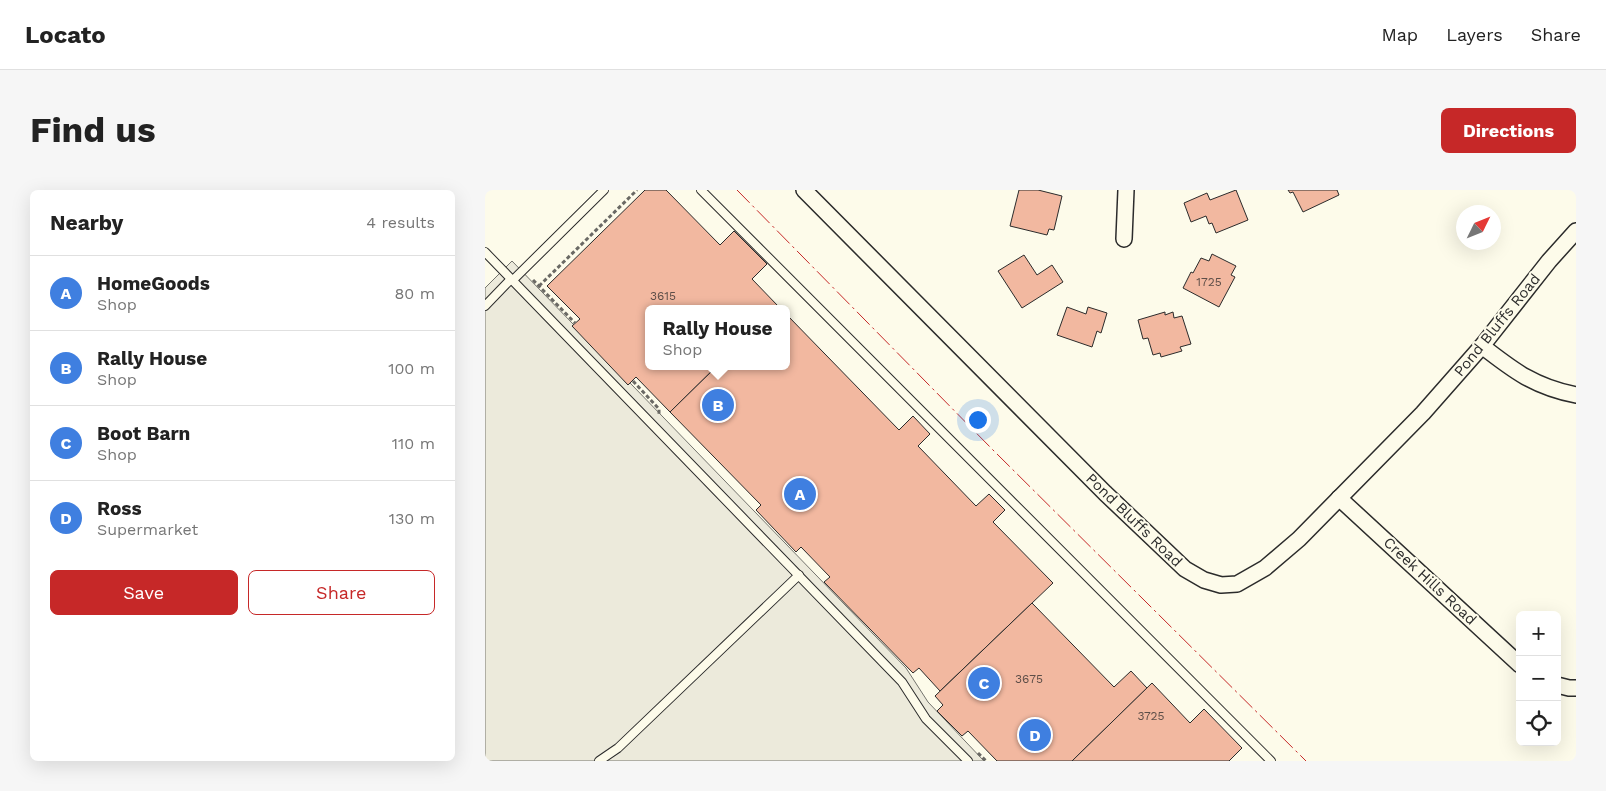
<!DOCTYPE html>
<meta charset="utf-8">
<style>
:root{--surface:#fff;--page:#f6f6f6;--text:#222;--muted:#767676;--line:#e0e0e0;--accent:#c62828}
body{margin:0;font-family:"Work Sans",sans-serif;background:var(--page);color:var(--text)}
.controls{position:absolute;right:15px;bottom:15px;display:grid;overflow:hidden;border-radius:8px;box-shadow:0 5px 20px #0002}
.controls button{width:45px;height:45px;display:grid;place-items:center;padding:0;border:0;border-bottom:1px solid var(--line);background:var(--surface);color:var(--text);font:25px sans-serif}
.compass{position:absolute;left:971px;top:15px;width:45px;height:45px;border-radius:50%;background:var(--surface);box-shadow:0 5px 20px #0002;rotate:47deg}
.you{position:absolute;left:492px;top:229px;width:18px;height:18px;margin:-12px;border:4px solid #fff;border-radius:50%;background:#1a73e8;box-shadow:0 0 0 8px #1a73e833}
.badge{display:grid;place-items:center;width:32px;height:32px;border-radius:50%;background:var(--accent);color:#fff;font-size:16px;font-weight:700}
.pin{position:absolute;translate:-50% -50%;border:2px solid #fff;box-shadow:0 1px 5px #0006}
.popup{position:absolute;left:160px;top:115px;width:145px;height:65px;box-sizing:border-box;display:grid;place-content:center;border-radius:8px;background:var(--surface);filter:drop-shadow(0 1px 4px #0005);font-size:16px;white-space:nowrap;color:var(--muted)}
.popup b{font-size:19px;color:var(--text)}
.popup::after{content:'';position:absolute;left:50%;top:100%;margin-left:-10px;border:10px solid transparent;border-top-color:var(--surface)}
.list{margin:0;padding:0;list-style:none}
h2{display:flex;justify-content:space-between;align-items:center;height:65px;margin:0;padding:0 20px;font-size:21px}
h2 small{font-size:16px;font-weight:400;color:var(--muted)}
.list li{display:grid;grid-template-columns:32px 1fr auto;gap:15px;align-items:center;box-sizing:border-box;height:75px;padding:0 20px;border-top:1px solid var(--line)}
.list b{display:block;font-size:19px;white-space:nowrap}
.list p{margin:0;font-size:16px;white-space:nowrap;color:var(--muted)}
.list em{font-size:16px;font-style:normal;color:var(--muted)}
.actions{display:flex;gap:10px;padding:15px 20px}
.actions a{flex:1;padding:11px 0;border:1px solid var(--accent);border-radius:8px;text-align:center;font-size:18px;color:var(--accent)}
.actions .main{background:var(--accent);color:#fff}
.icon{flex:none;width:28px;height:28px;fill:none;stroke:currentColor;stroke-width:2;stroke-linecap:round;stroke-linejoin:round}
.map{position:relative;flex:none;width:1091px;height:571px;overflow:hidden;border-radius:8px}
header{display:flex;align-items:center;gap:30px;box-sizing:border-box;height:70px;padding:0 25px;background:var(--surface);border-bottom:1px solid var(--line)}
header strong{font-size:24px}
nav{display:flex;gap:28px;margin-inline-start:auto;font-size:18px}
.intro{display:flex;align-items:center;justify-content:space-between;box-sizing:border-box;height:120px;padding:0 30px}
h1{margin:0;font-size:35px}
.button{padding:12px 22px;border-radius:8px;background:var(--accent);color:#fff;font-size:18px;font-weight:700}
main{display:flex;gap:30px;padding:0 30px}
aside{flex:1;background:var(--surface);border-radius:8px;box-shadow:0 5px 20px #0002}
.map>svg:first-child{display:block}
.parking{fill:#eceadb;stroke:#74746e}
.building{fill:#f2b8a0;stroke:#2b2b2b}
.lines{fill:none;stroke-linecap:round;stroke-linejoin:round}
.service-casing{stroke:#2b2b2b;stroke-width:10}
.minor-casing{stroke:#2b2b2b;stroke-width:18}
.path{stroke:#6a6964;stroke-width:3;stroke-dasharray:4 2.5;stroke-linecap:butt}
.service{stroke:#fdfbea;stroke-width:8}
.minor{stroke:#fdfbea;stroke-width:15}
.power{stroke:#c62828;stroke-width:1;stroke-dasharray:18 4 2.5 4;stroke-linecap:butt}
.labels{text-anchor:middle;stroke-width:4;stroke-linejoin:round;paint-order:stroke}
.number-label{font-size:12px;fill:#5d4e48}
.street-label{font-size:15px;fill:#2b2b2b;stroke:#fdfbea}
</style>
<header>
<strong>Locato</strong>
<nav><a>Map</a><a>Layers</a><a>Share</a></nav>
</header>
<div class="intro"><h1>Find us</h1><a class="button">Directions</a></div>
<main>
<aside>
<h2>Nearby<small>4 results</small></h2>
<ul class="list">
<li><span class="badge" style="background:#3f7fe0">A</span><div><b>HomeGoods</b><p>Shop</p></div><em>80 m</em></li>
<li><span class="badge" style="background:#3f7fe0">B</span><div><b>Rally House</b><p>Shop</p></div><em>100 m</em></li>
<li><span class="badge" style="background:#3f7fe0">C</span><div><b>Boot Barn</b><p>Shop</p></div><em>110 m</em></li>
<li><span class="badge" style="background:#3f7fe0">D</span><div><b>Ross</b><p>Supermarket</p></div><em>130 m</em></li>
</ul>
<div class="actions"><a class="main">Save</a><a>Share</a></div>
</aside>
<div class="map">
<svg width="1091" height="571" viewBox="0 0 1091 571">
<rect width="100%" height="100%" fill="#fdfbea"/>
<polygon class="parking" points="27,71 421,478 443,512 499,571 0,571 0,98"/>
<g class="building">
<polygon points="160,0 181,0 235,55 249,41 282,74 267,89 293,116 291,119 164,119 164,176 232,176 185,222 151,187 143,195 87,136 95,129 62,96"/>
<polygon points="534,0 553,0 577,6 569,40 564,39 562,45 525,36"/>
<polygon points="751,0 763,30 731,43 727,33 724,34 721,26 706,32 699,13 722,3 725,10"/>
<polygon points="803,0 852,0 854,5 818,22 808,2 805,3"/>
<polygon points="727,64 751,76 746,85 750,87 734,117 698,98 706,82 708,83 716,68 724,71"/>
<polygon points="539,65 552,85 567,75 578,92 537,118 513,81"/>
<polygon points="582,117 601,124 603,117 622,123 616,143 612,141 607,157 572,145"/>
<polygon points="680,122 680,125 688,122 689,128 697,126 706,154 695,157 697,161 676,167 675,163 668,165 663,148 658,149 653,130"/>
<polygon points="302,125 414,240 428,226 445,244 433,256 491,316 504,304 520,320 508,332 568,393 455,501 434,478 428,483 339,392 345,387 316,357 311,362 271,320 276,315 185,222 232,176 302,176"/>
<polygon points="547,413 629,497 646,481 662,498 587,571 512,571 483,541 477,546 452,521 458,515 450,506"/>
<polygon points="667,493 705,533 719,519 757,558 744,571 587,571"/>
</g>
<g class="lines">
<g class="service-casing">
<g id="service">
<polyline points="216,0 786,571"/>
<polyline points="0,62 417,492 441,529 483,571"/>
<polyline points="28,90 119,0"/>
<polyline points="0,116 26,89"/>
<polyline points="114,571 133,558 314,385"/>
</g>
</g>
<g class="minor-casing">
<g id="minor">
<polyline points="319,0 620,303 700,379 719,390 736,395 752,394 780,378 814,349 938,223 997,156 1064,71 1091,41"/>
<polyline points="639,49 641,0"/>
<path d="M 997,156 C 1029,181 1050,197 1091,205"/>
<polyline points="854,308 1035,475"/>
<polyline points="1072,495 1084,498 1091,498"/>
</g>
</g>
<g class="path">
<polyline points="48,90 90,133"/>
<polyline points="54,96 152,0"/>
<polyline points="148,191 174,219 174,224"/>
<polyline points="493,563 501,571"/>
</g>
<use href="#service" class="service"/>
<use href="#minor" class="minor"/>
<polyline class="power" points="252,0 508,260 821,571"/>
</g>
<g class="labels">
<g class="number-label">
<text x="724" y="96">1725</text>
<text x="178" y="110">3615</text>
<text x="544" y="493">3675</text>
<text x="666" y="530">3725</text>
</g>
<g class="street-label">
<text transform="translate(1012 135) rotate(-51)" y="5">Pond Bluffs Road</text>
<text transform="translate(649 330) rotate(44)" y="5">Pond Bluffs Road</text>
<text transform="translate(945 391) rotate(43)" y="5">Creek Hills Road</text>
</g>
</g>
</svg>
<div class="controls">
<button>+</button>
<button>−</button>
<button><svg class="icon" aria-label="locate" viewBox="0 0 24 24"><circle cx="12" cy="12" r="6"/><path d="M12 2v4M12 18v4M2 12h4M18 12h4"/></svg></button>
</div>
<svg class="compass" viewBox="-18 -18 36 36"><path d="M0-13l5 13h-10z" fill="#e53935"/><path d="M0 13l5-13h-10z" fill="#767676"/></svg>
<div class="you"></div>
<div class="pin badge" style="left:315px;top:304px;background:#3f7fe0">A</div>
<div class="pin badge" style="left:233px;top:215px;background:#3f7fe0">B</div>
<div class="popup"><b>Rally House</b>Shop</div>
<div class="pin badge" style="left:499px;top:493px;background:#3f7fe0">C</div>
<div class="pin badge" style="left:550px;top:545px;background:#3f7fe0">D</div>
</div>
</main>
